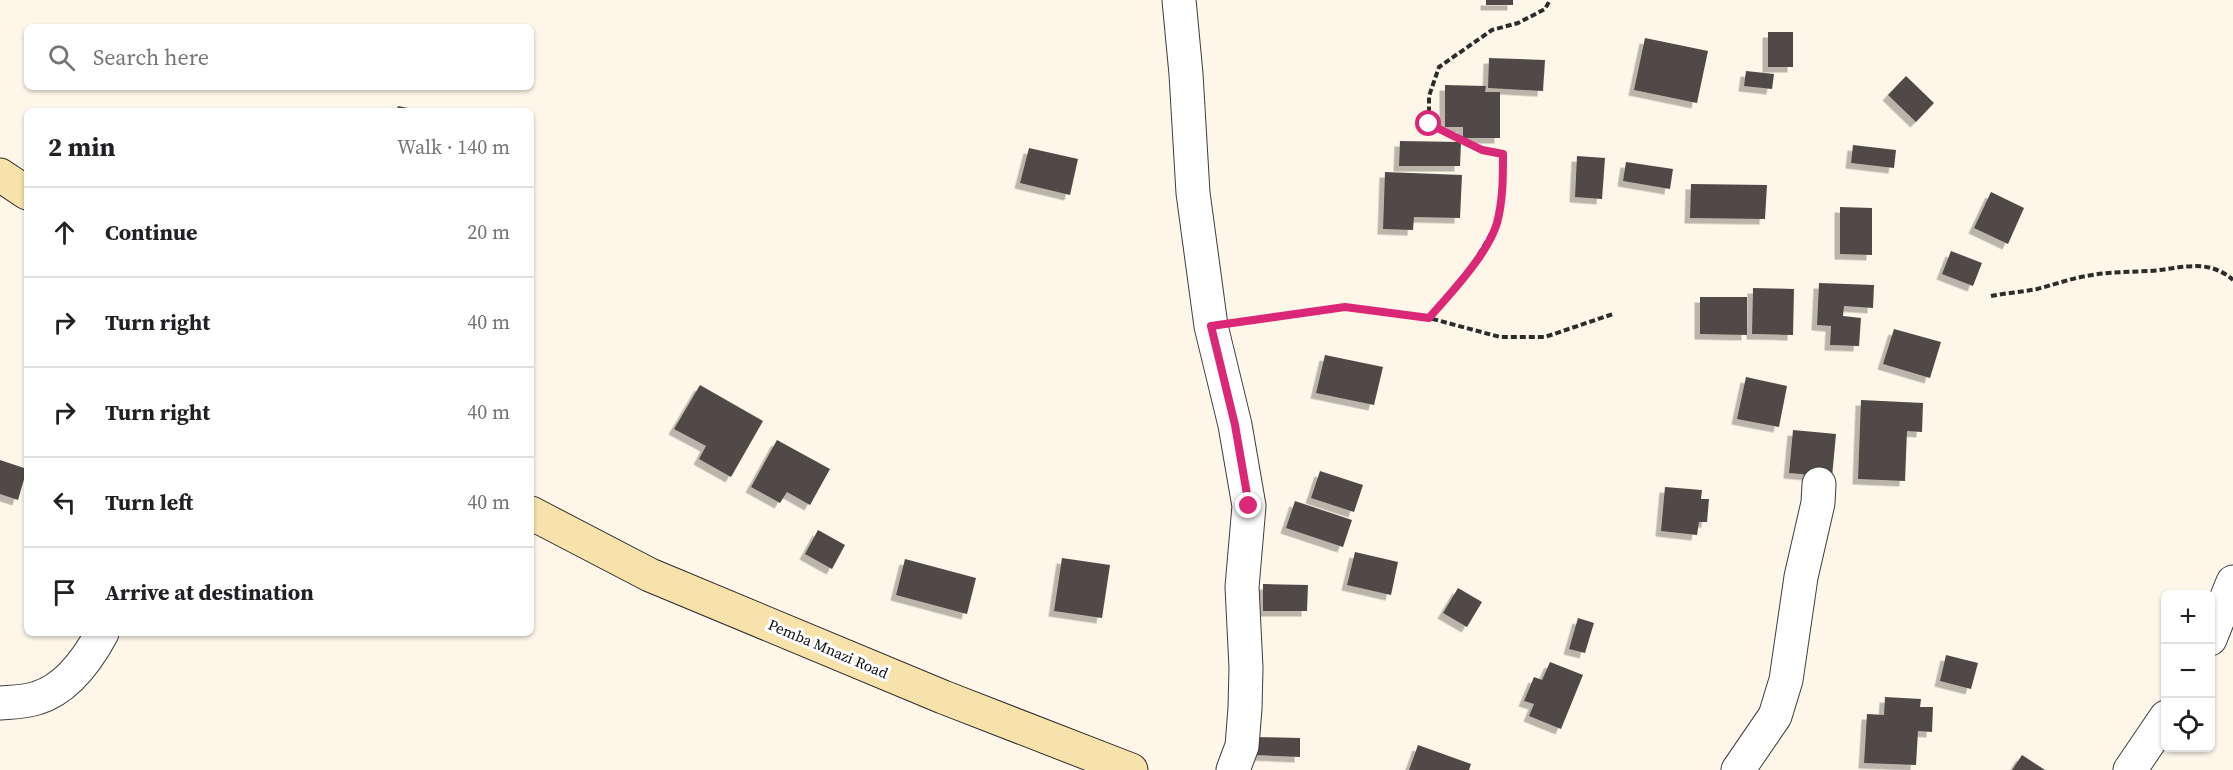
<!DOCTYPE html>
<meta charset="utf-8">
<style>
:root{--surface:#fff;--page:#f2f2f2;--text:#202124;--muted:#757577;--line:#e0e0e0}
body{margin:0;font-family:"Source Serif 4",serif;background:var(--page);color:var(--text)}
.controls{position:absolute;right:18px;bottom:18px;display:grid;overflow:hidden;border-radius:9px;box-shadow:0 2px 4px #0004}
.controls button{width:54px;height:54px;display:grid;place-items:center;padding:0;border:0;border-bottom:2px solid var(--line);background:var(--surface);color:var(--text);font:30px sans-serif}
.stop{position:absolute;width:18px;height:18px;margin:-14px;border:4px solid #db2777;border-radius:50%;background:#fff}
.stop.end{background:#db2777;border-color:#fff;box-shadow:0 2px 6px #0008}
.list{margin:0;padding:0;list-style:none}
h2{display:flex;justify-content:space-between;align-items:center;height:78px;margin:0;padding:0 24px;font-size:26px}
h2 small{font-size:20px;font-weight:400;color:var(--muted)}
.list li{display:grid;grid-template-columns:39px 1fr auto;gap:18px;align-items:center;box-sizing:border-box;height:90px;padding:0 24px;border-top:2px solid var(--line)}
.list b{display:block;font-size:22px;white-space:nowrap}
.list em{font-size:20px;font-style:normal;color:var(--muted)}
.icon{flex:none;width:33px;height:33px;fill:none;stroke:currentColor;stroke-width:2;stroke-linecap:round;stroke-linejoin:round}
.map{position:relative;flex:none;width:2233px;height:770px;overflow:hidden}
.search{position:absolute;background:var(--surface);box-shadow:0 2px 4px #0004;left:24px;top:24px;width:510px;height:66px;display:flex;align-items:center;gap:15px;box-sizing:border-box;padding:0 21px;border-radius:9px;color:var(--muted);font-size:22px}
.panel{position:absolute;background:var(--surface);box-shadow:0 2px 4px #0004;left:24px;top:108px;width:510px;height:528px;border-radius:9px}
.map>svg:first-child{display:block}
.building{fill:#514a47;filter:url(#shadow)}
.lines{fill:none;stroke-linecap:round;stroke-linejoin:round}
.street-casing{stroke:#3d3d3d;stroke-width:35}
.secondary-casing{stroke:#2c2c2c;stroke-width:35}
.path{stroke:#2c2c2c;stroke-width:4;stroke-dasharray:6 3;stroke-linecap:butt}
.street{stroke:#fff;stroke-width:33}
.secondary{stroke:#f6e2aa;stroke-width:33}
.route{stroke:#db2777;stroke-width:8}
.labels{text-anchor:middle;stroke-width:6;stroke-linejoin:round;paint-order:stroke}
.street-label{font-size:15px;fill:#0a0a0a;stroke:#fff}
</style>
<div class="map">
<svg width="2233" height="770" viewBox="0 0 2233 770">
<defs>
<filter id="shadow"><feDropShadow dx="-5.5" dy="5.5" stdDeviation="0" flood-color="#0004"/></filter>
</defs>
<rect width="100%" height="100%" fill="#fdf6e9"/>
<g class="building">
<rect x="1486" y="0" width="27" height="5"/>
<rect x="1768" y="32" width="25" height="35"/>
<polygon points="1645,38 1708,51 1697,103 1634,90"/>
<polygon points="1489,58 1545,60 1543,91 1488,88"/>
<polygon points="1746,71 1774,74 1772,89 1744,86"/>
<polygon points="1906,76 1934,103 1916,122 1888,95"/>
<polygon points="1445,85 1486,86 1485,92 1500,92 1500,138 1463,138 1463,127 1445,127"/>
<polygon points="398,106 418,110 418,111 396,111"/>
<polygon points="1400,141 1461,142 1460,166 1399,166"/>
<polygon points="1853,145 1896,150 1894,168 1851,163"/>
<polygon points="1029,148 1078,159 1070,195 1020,183"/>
<polygon points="1577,156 1605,158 1602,199 1575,197"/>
<polygon points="1626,162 1673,169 1670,189 1623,181"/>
<polygon points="1385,172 1462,175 1460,218 1414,217 1413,230 1383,229"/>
<polygon points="1691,184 1767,185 1765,219 1690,218"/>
<polygon points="1991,192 2024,208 2008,244 1974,228"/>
<polygon points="1840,207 1872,208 1872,255 1840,254"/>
<polygon points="1951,251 1982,263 1973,286 1942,274"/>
<polygon points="1819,283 1874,285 1873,308 1844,306 1843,316 1861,318 1859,346 1830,345 1831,326 1817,325"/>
<polygon points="1753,288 1794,289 1793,335 1752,334"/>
<polygon points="1700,297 1747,297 1747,335 1700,334"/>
<polygon points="1894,329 1941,342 1930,378 1883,364"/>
<polygon points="1325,355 1383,367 1374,405 1316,393"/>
<polygon points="1746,377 1787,386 1779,427 1737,419"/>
<polygon points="700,385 763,421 731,477 699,459 706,446 674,429"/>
<polygon points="1861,400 1923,403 1922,432 1907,431 1905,481 1858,479"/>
<polygon points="1793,430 1836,434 1832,477 1789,473"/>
<polygon points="777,440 830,469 810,505 787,492 780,503 751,487"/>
<polygon points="0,460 27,469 18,500 0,494"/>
<polygon points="1320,471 1363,485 1354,512 1311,498"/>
<polygon points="1665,487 1702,490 1701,499 1709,499 1707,522 1699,522 1697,535 1661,531"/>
<polygon points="1295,501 1352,520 1343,547 1286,528"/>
<polygon points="818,530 845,545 832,569 805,554"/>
<polygon points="1355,552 1398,562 1391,595 1347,585"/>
<polygon points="1062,558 1110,565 1102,618 1054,611"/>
<polygon points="905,559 976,578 967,614 896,595"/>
<polygon points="1263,584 1308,585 1307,611 1263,611"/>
<polygon points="1458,588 1482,602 1467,627 1443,613"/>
<polygon points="1578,618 1594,623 1585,653 1569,649"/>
<polygon points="1946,655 1978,663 1971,689 1940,681"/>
<polygon points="1550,662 1583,675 1561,729 1529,716 1534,704 1524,701 1534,677 1542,680"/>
<polygon points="1885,697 1921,699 1920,707 1933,707 1932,732 1918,731 1916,765 1864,763 1867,714 1884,715"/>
<polygon points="1254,737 1300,738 1300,757 1253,755"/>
<polygon points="1418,745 1471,764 1469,770 1409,770"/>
<polygon points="2022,755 2045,770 2012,770"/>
</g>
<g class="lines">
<g class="street-casing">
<g id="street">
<polyline points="1179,0 1186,74 1193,193 1211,326 1235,425 1249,506 1242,587 1246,668 1245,708 1242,746 1233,770"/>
<polyline points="2210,639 2233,582"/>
<path d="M 0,703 C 12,702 25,702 37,698 C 67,689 88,659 102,633"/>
<polyline points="1738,770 1775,716 1786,680 1801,577 1818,503 1819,484"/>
<polyline points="2130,770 2166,717"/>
</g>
</g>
<g class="secondary-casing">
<g id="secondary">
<polyline points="0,175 27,193"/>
<polyline points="531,513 650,575 943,697 1131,770"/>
</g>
</g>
<g class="path">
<path d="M 1991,296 C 2006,293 2022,292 2037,289 C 2053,285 2069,279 2086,276 C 2107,272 2128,272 2150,271 C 2180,269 2207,257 2233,280"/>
<polyline points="1429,318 1467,274 1496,226 1504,187 1503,154 1482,150 1429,124 1429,96 1439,67 1492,30 1518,23 1545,9 1550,0"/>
<polyline points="1245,321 1345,307 1429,318 1500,337 1545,337 1613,314"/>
</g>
<use href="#street" class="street"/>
<use href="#secondary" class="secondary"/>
</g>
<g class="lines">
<path class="route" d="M 1249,506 L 1235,425 L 1211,326 L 1345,307 L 1429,318 C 1450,294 1488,254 1497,223 C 1503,200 1503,178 1503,154 L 1482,150 L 1429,124"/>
</g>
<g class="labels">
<g class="street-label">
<text transform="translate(828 649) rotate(23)" y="5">Pemba Mnazi Road</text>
</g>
</g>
</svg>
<div class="controls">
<button>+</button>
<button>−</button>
<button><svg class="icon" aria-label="locate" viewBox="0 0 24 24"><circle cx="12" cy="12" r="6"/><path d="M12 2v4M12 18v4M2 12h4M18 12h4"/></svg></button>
</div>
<div class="stop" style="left:1429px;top:124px"></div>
<div class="stop end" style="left:1249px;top:506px"></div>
<div class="search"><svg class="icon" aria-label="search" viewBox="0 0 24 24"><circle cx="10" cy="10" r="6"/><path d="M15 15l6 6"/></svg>Search here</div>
<section class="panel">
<h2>2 min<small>Walk · 140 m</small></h2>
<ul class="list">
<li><svg class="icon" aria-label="ahead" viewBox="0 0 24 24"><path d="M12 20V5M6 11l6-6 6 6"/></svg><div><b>Continue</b></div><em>20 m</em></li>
<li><svg class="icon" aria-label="right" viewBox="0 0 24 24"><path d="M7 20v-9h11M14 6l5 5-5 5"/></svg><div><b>Turn right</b></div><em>40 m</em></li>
<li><svg class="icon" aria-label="right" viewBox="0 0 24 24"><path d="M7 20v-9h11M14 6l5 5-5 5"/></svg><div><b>Turn right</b></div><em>40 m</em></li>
<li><svg class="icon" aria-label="left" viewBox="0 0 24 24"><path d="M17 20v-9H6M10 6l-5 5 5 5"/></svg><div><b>Turn left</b></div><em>40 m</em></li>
<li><svg class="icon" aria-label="arrive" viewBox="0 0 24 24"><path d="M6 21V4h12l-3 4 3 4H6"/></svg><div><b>Arrive at destination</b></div></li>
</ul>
</section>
</div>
